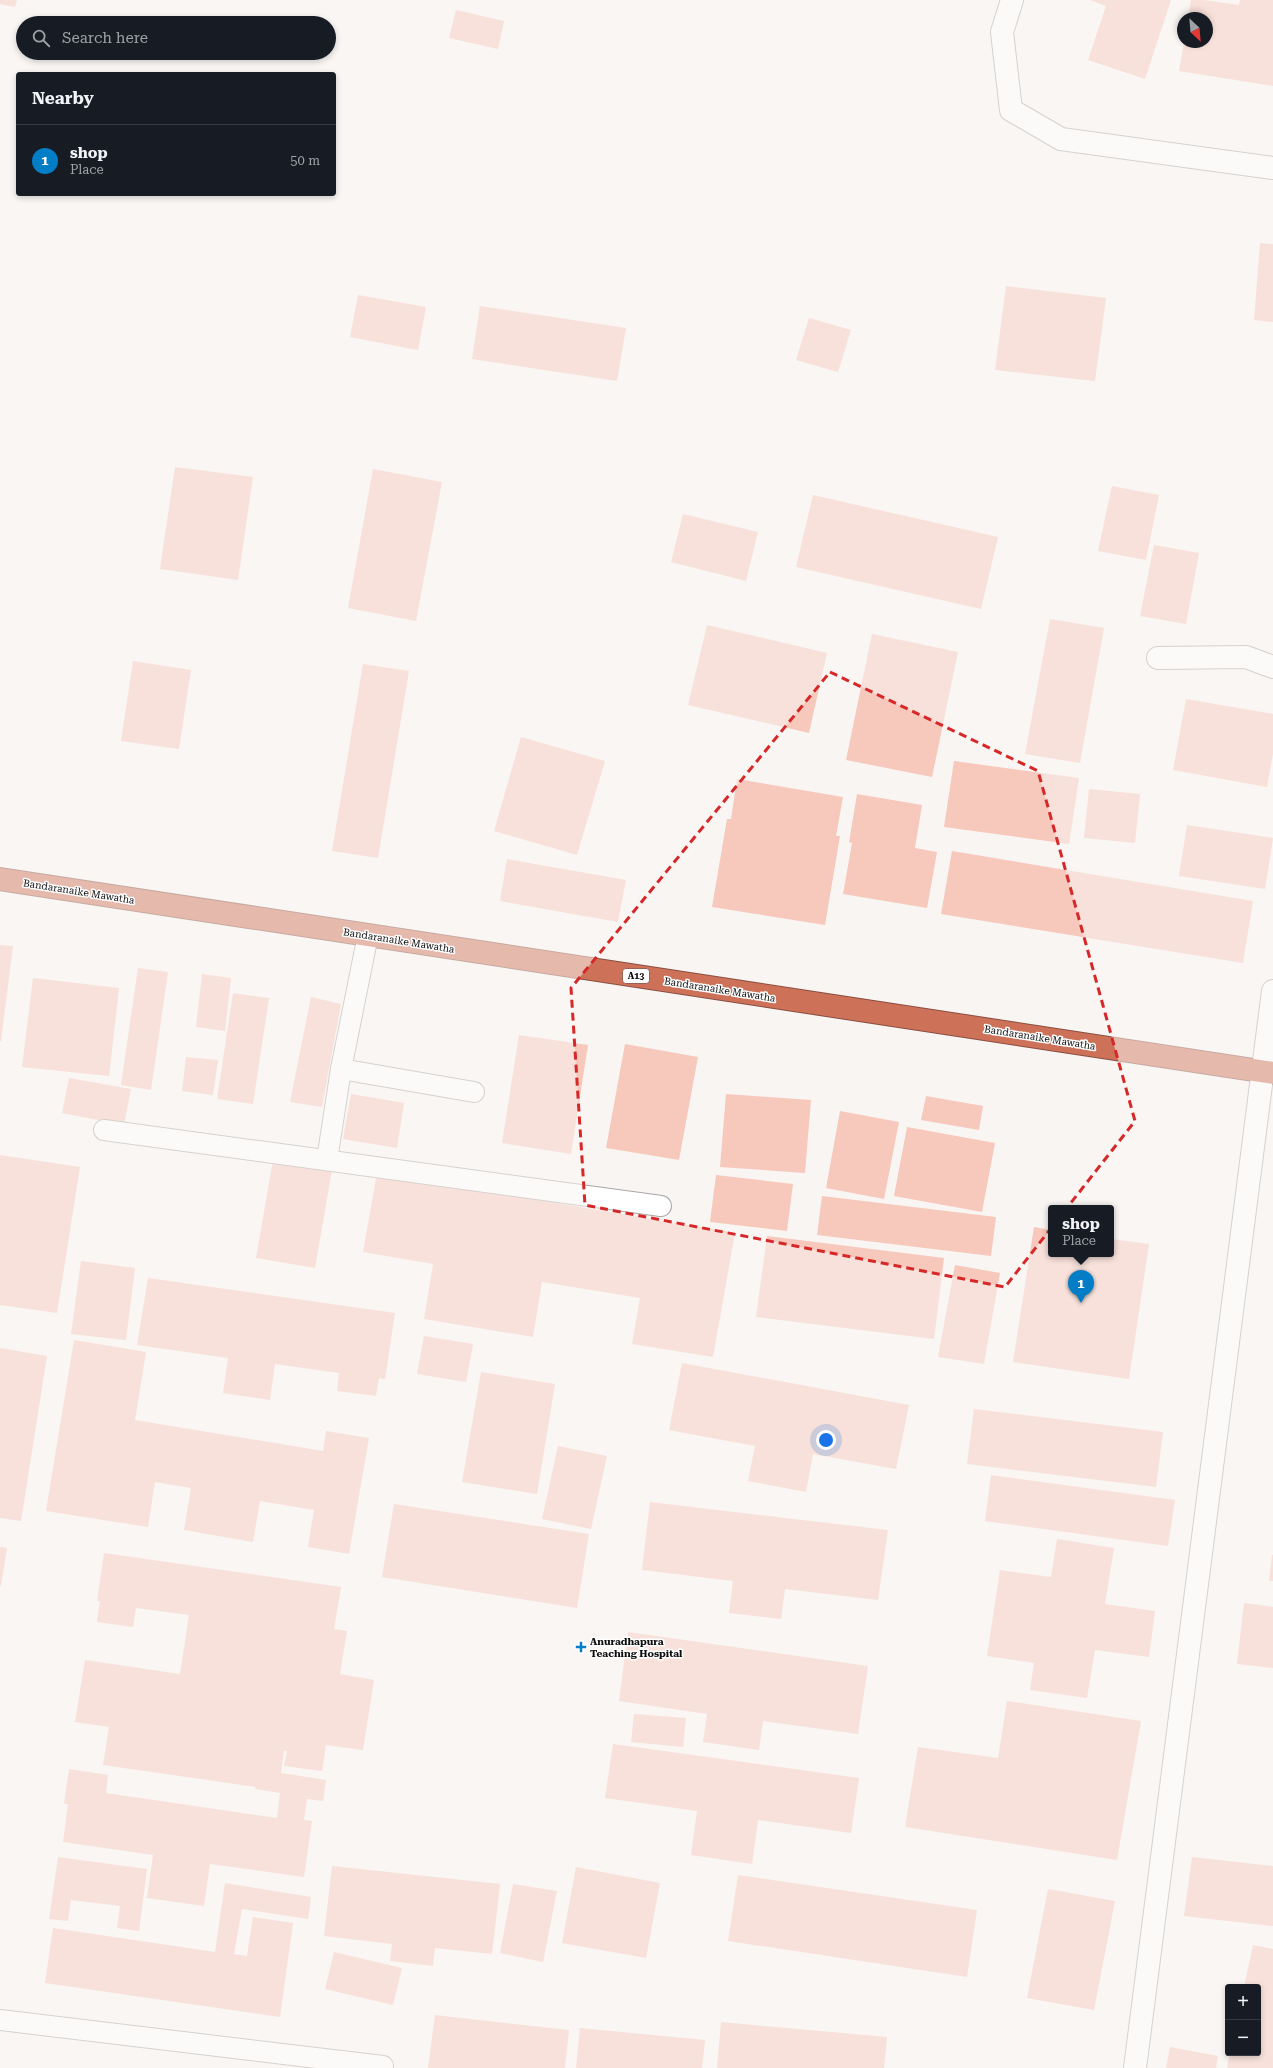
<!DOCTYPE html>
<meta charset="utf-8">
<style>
:root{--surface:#171b24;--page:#242831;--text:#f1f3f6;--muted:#9ea1a6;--line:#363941;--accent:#037dc6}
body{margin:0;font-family:"Roboto Serif",serif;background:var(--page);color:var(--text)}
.controls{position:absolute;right:12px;bottom:12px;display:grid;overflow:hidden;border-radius:4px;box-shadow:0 2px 6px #0003}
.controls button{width:36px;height:36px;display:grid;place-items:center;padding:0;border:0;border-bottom:1px solid var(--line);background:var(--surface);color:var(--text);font:20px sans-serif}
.compass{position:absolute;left:1177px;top:12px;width:36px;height:36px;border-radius:50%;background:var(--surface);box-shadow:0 2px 6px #0003;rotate:154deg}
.you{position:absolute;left:826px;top:1440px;width:14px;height:14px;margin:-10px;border:3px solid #fff;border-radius:50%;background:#1a73e8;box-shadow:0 0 0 6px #1a73e833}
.badge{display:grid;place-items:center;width:26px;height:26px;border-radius:50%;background:var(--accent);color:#fff;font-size:13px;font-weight:700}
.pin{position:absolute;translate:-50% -33px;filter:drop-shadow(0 1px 2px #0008)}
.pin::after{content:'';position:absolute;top:21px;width:14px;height:12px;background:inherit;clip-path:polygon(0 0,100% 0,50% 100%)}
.popup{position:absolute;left:1048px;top:1205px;width:66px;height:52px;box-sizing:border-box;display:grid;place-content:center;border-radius:4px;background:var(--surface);filter:drop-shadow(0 1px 3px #0005);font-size:13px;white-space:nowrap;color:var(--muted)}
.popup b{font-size:15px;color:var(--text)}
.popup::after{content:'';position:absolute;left:50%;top:100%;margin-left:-8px;border:8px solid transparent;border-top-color:var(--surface)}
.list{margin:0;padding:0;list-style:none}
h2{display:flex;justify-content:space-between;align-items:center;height:52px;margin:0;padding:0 16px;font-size:17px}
h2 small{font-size:13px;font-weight:400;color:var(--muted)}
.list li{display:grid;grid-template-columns:26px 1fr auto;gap:12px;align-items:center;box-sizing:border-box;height:72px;padding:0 16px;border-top:1px solid var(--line)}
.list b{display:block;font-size:15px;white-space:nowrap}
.list p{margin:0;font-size:13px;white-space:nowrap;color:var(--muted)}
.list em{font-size:13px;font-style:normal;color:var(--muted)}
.icon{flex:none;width:22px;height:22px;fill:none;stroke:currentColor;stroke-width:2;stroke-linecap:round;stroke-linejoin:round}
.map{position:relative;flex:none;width:1273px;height:2068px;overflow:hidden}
.search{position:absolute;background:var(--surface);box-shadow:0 2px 6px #0003;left:16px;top:16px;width:320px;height:44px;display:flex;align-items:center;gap:10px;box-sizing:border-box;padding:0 14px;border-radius:22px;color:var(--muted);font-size:15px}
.panel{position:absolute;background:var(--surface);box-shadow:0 2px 6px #0003;left:16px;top:72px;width:320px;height:124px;border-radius:4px}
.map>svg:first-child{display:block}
.building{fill:#f7c8bc}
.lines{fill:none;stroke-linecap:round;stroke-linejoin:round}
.lane-casing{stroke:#aaa6a5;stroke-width:22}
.street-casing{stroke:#aaa6a5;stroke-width:24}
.highway-casing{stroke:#8a4e3f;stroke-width:24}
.lane{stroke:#fff;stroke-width:20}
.street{stroke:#fff;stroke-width:22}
.highway{stroke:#cd7159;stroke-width:22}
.marked{fill:none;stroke:#d62828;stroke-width:3;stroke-dasharray:8 5;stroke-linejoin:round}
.poi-dot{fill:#037dc6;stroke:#fff;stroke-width:1.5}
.labels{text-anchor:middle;stroke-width:3;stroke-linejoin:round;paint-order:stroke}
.shield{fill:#fff;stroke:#575656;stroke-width:1}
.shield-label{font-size:9px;font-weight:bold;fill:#0f0e0e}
.street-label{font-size:10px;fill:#0f0e0e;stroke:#fff}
.poi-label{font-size:10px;font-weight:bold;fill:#0f0e0e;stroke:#fff;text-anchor:start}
</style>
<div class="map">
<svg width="1273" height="2068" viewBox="0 0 1273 2068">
<rect width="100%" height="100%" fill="#f9f5f3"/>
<g class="building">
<polygon points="0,0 17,0 15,7 0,4"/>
<polygon points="1090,0 1171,0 1145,79 1088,60 1106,6"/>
<polygon points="1191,0 1204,0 1239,5 1240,0 1273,0 1273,86 1179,71 1184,42 1207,42 1207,18 1188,18"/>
<polygon points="456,10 504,21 498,49 449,38"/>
<polygon points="1260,243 1273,244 1273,322 1254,320"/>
<polygon points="1006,286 1106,298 1095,381 995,370"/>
<polygon points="358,295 426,307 418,350 350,337"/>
<polygon points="480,306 626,328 617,381 472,359"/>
<polygon points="809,318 851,330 838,372 796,360"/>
<polygon points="175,467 253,477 238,580 160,569"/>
<polygon points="373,469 442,482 416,621 348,608"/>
<polygon points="1112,486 1159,495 1146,560 1098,551"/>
<polygon points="813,495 998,537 981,609 796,567"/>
<polygon points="683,514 758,532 746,581 671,562"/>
<polygon points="1154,545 1199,553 1186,624 1140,616"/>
<polygon points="1050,619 1104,628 1080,763 1025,754"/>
<polygon points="707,625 827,653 809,733 688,705"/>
<polygon points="872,634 958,652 932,777 846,760"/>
<polygon points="133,661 191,670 179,749 121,741"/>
<polygon points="363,664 409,671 378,858 332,851"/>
<polygon points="1186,699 1273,714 1273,754 1267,787 1173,770"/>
<polygon points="521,737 605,761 577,855 494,831"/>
<polygon points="954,761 1079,778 1069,844 944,827"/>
<polygon points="737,779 843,797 836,836 840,836 825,925 712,907 727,819 731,819"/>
<polygon points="1089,789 1140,794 1135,843 1084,838"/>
<polygon points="857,794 922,805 915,848 937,852 927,908 843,894 852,843 849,842"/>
<polygon points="1187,825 1273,838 1265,889 1179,876"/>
<polygon points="952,851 1253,901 1243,963 941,914"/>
<polygon points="507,859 626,880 618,922 500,901"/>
<polygon points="0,945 13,946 1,1041 0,1041"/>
<polygon points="138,968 168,972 151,1090 121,1085"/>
<polygon points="202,974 231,978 225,1031 196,1027"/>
<polygon points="33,978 119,988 109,1076 22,1067"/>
<polygon points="233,993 269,998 253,1104 217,1099"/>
<polygon points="311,997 341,1004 322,1107 290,1102"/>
<polygon points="519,1035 588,1045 571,1154 502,1143"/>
<polygon points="625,1044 698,1057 679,1160 606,1148"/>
<polygon points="186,1057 218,1060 213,1095 182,1091"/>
<polygon points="69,1078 131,1089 124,1125 62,1113"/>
<polygon points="351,1094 404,1103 397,1148 343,1139"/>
<polygon points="726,1094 811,1100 805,1173 720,1167"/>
<polygon points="926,1096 983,1106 979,1130 921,1120"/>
<polygon points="840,1111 899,1122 884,1199 826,1188"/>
<polygon points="907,1127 995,1143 982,1212 894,1196"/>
<polygon points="0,1155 80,1167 57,1313 0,1305"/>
<polygon points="273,1160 332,1170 315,1268 256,1258"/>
<polygon points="377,1173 735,1233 713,1357 632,1344 640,1298 542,1282 533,1337 424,1319 433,1264 363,1252"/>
<polygon points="716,1175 793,1184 787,1231 710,1222"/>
<polygon points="822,1196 996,1217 991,1256 817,1235"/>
<polygon points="1034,1227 1051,1230 1051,1254 1111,1254 1111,1239 1149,1244 1129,1379 1013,1362"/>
<polygon points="767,1236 944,1258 934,1339 756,1317"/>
<polygon points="81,1261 135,1268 126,1340 71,1334"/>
<polygon points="955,1265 1000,1273 984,1364 938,1357"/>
<polygon points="148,1278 395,1313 385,1379 379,1378 376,1396 337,1391 339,1373 275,1364 270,1400 223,1393 228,1358 137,1345"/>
<polygon points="424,1336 473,1344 466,1382 417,1374"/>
<polygon points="74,1340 146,1352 135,1420 323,1451 326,1431 369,1438 349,1554 308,1547 314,1510 260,1501 253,1542 184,1530 191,1488 155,1482 148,1527 46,1511"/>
<polygon points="0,1348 47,1356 21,1521 0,1518"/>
<polygon points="682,1363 909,1405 896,1469 813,1454 806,1492 748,1481 755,1446 669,1430"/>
<polygon points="481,1372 555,1384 537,1494 462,1482"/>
<polygon points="974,1409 1163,1432 1156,1487 967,1464"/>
<polygon points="558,1446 607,1456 591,1529 542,1519"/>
<polygon points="991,1475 1175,1500 1168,1546 985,1521"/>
<polygon points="650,1502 888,1530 878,1600 785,1589 781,1619 729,1613 733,1581 642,1570"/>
<polygon points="394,1504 589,1534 577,1608 382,1577"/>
<polygon points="1057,1539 1114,1548 1105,1604 1155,1611 1149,1657 1095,1650 1087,1698 1030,1690 1034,1663 987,1656 1000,1570 1051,1577"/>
<polygon points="0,1547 7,1548 1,1586 0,1586"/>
<polygon points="104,1553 341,1587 334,1629 347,1631 340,1674 374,1680 363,1750 326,1745 322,1771 284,1766 287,1751 284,1751 281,1773 326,1780 323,1801 307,1799 304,1820 312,1821 304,1877 210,1864 204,1906 147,1898 153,1855 63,1842 68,1804 64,1804 69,1769 108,1775 106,1793 277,1818 280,1793 255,1789 256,1787 103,1765 109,1727 75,1722 85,1660 180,1674 189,1615 136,1608 133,1627 97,1622 100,1601 97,1601"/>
<polygon points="1272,1555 1273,1555 1273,1581 1269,1581"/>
<polygon points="1244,1603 1273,1607 1273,1668 1237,1664"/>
<polygon points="628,1632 868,1666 858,1734 763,1721 759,1750 703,1742 707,1714 619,1701"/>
<polygon points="1007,1701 1141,1721 1117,1860 905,1827 918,1747 998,1758"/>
<polygon points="634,1714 686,1718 683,1747 631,1742"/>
<polygon points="613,1744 859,1778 851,1833 758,1820 752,1864 691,1855 697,1811 605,1798"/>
<polygon points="58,1857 147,1869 139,1931 117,1928 120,1906 71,1900 68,1921 49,1919"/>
<polygon points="1192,1857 1273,1866 1273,1926 1184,1916"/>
<polygon points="332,1866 500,1884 492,1954 435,1948 433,1966 390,1961 392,1944 324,1936"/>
<polygon points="576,1867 660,1883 646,1958 562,1943"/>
<polygon points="738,1875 977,1910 967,1977 728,1941"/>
<polygon points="225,1883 311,1897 308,1919 242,1909 234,1954 247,1956 253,1917 293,1923 280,2017 45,1983 53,1928 215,1952"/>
<polygon points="513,1884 557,1891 543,1962 500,1953"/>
<polygon points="1048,1889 1115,1901 1094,2010 1027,1998"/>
<polygon points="1253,1945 1273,1949 1273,2068 1227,2068 1230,2053 1258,2053 1258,1987 1244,1987"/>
<polygon points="334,1952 402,1968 393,2005 325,1989"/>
<polygon points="435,2015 569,2030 565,2068 428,2068"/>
<polygon points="721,2022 887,2037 884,2068 717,2068"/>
<polygon points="580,2028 705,2040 702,2068 576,2068"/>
<polygon points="1170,2047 1218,2056 1216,2068 1166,2068"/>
</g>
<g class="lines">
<g class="lane-casing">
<g id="lane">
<polyline points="341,1069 474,1092"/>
<polyline points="104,1130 661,1206"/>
<polyline points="327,1160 341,1069 368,935"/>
<polyline points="0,2020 383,2066"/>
</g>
</g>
<g class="street-casing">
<g id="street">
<polyline points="1012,0 1002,32 1011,110 1061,139 1273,168"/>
<polyline points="1158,658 1246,657 1273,667"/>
<polyline points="1135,2068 1273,991"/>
</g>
</g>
<g class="highway-casing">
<polyline id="highway" points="0,879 1273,1073"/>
</g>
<use href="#lane" class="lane"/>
<use href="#street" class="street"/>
<use href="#highway" class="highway"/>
</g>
<path d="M0 0H1273V2068H0ZM 830,672 L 1038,771 L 1135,1121 L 1005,1287 L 585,1205 L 571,988 Z" fill="#f9f5f3" fill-opacity=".55" fill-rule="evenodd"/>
<path class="marked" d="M 830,672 L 1038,771 L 1135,1121 L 1005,1287 L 585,1205 L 571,988 Z"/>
<path class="poi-dot" d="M579 1641h4v4h4v4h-4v4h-4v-4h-4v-4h4z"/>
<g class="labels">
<rect class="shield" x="623" y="969" width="26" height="14" rx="3"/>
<g class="shield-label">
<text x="636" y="979">A13</text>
</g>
<g class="street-label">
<text transform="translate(79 891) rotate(9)" y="4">Bandaranaike Mawatha</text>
<text transform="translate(399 940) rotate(9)" y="4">Bandaranaike Mawatha</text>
<text transform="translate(720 989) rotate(9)" y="4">Bandaranaike Mawatha</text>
<text transform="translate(1040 1037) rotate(9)" y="4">Bandaranaike Mawatha</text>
</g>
<g class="poi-label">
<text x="590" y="1645">Anuradhapura<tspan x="590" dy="12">Teaching Hospital</tspan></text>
</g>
</g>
</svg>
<div class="controls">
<button>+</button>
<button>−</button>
</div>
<svg class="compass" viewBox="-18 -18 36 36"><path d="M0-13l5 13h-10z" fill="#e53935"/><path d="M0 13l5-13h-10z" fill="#9ea1a6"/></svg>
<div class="you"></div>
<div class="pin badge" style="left:1081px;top:1303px">1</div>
<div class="popup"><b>shop</b>Place</div>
<div class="search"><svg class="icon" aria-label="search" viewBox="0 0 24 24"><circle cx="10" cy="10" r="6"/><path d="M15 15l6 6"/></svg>Search here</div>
<section class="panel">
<h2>Nearby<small></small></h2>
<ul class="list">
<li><span class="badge">1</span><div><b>shop</b><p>Place</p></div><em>50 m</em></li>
</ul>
</section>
</div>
